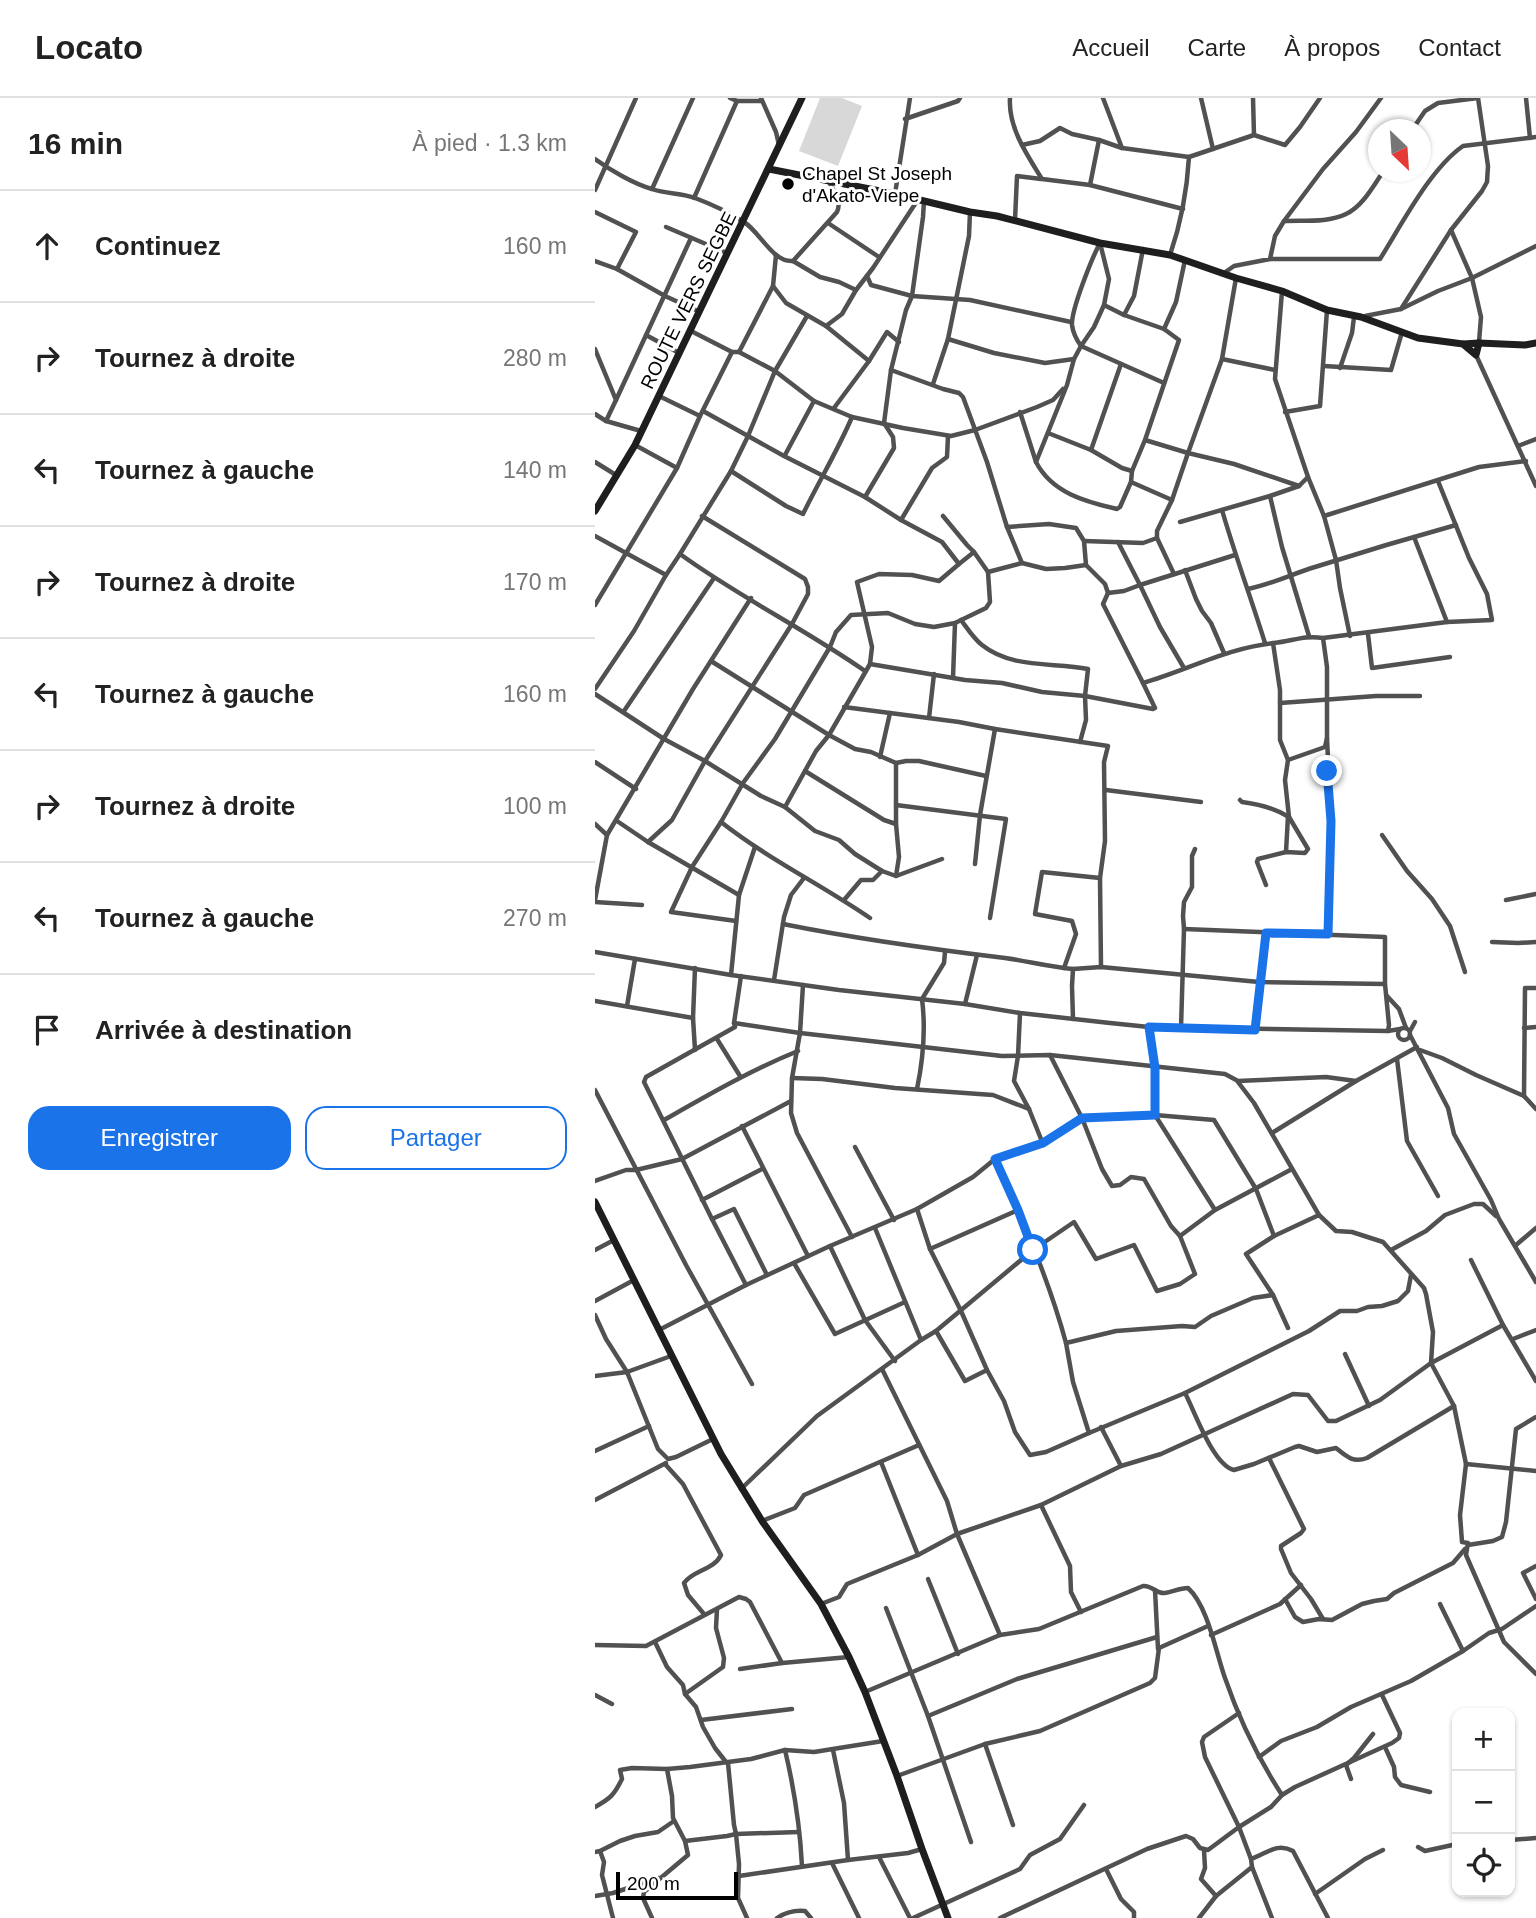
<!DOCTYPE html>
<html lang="fr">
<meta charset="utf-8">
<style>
:root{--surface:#fff;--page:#f2f2f2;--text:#222;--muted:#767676;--line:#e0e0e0;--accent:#1a73e8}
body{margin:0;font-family:Helvetica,sans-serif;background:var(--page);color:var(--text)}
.controls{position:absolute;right:21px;bottom:21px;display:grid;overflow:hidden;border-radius:14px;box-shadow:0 2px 5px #0004}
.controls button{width:63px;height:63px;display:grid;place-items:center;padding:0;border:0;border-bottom:2px solid var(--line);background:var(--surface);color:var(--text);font:35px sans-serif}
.compass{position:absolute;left:773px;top:21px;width:63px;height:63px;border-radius:50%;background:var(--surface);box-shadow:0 2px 5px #0004;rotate:155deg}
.scale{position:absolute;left:21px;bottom:18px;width:122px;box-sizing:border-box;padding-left:7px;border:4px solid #000;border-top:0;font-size:19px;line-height:24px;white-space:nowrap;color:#000;-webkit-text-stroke:5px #fff;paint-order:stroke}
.stop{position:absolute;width:21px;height:21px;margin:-16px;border:5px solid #1a73e8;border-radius:50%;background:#fff}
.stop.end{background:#1a73e8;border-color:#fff;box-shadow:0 2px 7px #0008}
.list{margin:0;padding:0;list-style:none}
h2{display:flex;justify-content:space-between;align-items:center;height:91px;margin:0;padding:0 28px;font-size:30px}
h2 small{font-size:23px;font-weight:400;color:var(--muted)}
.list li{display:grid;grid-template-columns:46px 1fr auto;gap:21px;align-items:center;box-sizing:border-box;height:112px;padding:0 28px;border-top:2px solid var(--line)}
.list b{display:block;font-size:26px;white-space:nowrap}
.list em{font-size:23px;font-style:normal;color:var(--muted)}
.actions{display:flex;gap:14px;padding:21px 28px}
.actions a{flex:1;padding:16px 0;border:2px solid var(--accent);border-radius:21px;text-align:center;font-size:24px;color:var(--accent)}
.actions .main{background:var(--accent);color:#fff}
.icon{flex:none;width:38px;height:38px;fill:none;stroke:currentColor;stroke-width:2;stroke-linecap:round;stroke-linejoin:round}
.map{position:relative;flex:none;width:941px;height:1820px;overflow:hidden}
header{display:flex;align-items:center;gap:42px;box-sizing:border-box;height:98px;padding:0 35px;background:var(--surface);border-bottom:2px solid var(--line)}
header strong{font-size:33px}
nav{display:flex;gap:38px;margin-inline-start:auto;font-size:24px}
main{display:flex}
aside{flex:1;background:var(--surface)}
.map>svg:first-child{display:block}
.green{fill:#d8d8d8}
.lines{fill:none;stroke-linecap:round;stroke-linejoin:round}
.street{stroke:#515151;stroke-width:4.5}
.secondary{stroke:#1e1e1e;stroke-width:7}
.route{stroke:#1a73e8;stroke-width:9}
.poi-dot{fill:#000;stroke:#fff;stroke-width:2.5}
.labels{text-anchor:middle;stroke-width:6;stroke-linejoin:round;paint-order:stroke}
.poi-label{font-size:19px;fill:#000;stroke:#fff;text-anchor:start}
.street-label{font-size:19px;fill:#000;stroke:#fff}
</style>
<header>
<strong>Locato</strong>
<nav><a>Accueil</a><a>Carte</a><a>À propos</a><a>Contact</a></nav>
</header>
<main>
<aside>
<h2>16 min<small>À pied · 1.3 km</small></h2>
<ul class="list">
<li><svg class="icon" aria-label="ahead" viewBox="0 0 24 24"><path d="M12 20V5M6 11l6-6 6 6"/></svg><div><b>Continuez</b></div><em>160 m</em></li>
<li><svg class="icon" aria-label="right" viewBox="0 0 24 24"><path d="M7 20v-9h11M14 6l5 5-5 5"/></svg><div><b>Tournez à droite</b></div><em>280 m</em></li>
<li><svg class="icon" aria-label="left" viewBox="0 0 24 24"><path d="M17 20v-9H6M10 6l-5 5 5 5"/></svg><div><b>Tournez à gauche</b></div><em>140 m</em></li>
<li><svg class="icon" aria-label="right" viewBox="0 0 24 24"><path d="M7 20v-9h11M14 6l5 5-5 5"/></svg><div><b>Tournez à droite</b></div><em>170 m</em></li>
<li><svg class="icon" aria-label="left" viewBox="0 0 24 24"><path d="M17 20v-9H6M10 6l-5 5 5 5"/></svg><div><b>Tournez à gauche</b></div><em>160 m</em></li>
<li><svg class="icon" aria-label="right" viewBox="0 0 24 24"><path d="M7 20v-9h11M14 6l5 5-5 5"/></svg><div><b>Tournez à droite</b></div><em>100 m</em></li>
<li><svg class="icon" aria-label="left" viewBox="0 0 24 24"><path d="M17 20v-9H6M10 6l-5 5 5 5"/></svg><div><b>Tournez à gauche</b></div><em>270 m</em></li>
<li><svg class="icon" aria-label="arrive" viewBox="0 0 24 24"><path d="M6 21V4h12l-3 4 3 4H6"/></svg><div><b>Arrivée à destination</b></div></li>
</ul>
<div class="actions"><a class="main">Enregistrer</a><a>Partager</a></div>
</aside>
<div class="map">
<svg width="941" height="1820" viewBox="0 0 941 1820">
<rect width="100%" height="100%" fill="#fff"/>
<polygon class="green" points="225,0 247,0 267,8 243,68 204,53"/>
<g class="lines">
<g class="street">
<polyline points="135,0 142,3"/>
<polyline points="166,0 181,34 184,47"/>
<path d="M 415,0 C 413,29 432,57 447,81 L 495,87 L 588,111"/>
<polyline points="508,0 527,50"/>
<polyline points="606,0 618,51"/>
<polyline points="658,0 659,37"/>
<polyline points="931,0 935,40"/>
<polyline points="310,21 363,3 365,0"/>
<polyline points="817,32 830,13 843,5 883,0"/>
<polyline points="427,47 445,43 465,30 477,36 504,42 527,50 594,59"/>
<path d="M 0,61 C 15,72 39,86 57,91 C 71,96 87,95 100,100 C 116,106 135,115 149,124 C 165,134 178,165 198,163 L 242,114 C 247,104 239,93 234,84"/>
<polyline points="495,87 504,42"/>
<polyline points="57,91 98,0"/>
<polyline points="0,92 41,0"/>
<polyline points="300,96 315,0"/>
<polyline points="99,100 142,3 167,3"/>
<polyline points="0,114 41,134 22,171"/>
<polyline points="420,122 422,78 446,81"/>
<path d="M 689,123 C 708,122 733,125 751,116 C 768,108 778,88 788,74"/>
<polyline points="233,125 284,159"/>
<polyline points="71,129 132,155"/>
<polyline points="856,132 877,180 886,219 884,244"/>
<path d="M 505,145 C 497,160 476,212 477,227 C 478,235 481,241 486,248 L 569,285"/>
<path d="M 575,157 C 586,125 592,93 594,59 L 659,37 L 690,47 L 705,29 L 725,0"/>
<path d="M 675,161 L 785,161 C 807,126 835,71 868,48 L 941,39"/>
<polyline points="0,163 22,171 70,198 105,214"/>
<polyline points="198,163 225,179 244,184 261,192 247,216 231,228"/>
<polyline points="629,175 639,168 675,161 680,138 689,123 728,71 761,34 786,0"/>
<polyline points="272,178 276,187 317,198 375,202 476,224"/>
<polyline points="178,188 191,205 231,228 274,263"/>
<polyline points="261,192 278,170 322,103"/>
<polyline points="687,193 680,281 713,379 729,418 741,462 745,490 755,538"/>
<polyline points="509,207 529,217 569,231 584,242 550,342 537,373"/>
<polyline points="806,211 856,132 887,93 892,84 893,68 883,0"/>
<polyline points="529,217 539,198 548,151"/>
<polyline points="770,218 806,211 843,193 877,180 941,148"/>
<polyline points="569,231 581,204 590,162"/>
<polyline points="96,233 137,254 144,254 180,273 219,303 257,319 308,330 356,338 380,332 442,309 458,302 468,291"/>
<polyline points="51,237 84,255"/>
<polyline points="353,241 399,255 450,265 479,261"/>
<polyline points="0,251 21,302 11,323"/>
<polyline points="144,254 178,188 181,157"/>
<polyline points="881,257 941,388"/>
<polyline points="627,261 680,272"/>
<polyline points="729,268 796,272 807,234"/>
<polyline points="745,270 757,235 759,219"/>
<polyline points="296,272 348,291 364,295 368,299 392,364 412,429 454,426 481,430 489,443 491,467 510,486 513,495 529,493 545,487 565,529 589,570"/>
<polyline points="338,286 353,241 374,138 375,114"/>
<polyline points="64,298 105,318"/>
<polyline points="21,302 96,140"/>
<polyline points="239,310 274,263 292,234 304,244"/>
<polyline points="108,313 189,358 270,399 306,422 337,370 352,359 353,338"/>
<polyline points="425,314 441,364"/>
<polyline points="690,314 725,308 732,212"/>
<polyline points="0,316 11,323 46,333"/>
<path d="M 453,335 L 496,352 L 527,370 L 537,373 L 536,384 L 525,409 L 522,411 C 491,404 457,395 441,364 L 472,287 L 479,261 L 486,248 L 499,229 L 509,207 L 514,181 L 505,145"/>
<polyline points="550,342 593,355 627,261 641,180"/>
<polyline points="40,347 82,370"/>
<polyline points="923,348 941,341"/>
<polyline points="496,352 526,266"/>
<polyline points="190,357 219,303"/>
<polyline points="0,364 21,377"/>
<path d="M 136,373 L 191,408 L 208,416 C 224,383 243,352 257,319"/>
<polyline points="536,384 577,402"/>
<polyline points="675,398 687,449 714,538"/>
<polyline points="270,399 299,350 298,339 289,325 296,272 311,212 317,198 328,119 329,103"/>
<path d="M 627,412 C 640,457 656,500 670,545"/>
<polyline points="729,418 884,369 931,363"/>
<polyline points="306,422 347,444 364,466 379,454"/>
<polyline points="585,424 675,398 704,388 713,379"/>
<polyline points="412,429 427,465"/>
<polyline points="0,438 71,477"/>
<polyline points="819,439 852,524"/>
<polyline points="489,443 548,445 562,440"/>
<polyline points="523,444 545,487 640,457"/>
<path d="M 85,456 C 144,499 210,531 270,573"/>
<polyline points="590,472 601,501 607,513 616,525 629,555"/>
<polyline points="393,474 427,465 451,471 470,470 491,467"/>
<polyline points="579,476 562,440 562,433 577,402 593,355 639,366 704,388"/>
<path d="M 653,491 C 677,486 697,476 720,469 C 767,454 814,440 861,427"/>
<polyline points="513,495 508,506 548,585"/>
<polyline points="0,507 82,370 105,318 137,254"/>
<path d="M 366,522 C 372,530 379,541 387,547 C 417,571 458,564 493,571 L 490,598 L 491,622 L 485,644"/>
<polyline points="773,536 777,570 855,559"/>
<polyline points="116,563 234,637 260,651 276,654 301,665 311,663 324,663 391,678"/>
<path d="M 275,566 L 370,582 L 407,585 L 447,594 L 490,598 L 558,611 L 560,610 L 548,585 C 593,572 632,550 679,545 C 698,543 709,537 728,540 L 852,524 L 897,522 L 892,496 L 874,460 L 843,383"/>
<polyline points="358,580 360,525"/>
<polyline points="0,591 39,533 71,477 85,456 136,373 153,338 180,273 212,218"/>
<polyline points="0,596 69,641 110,663 166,698 190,709 220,733 244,742 260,756 287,773 301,778 347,761"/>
<polyline points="685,605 781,598 825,598"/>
<polyline points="249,609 295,615 285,659"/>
<polyline points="29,613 119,480"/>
<polyline points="295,615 364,624 400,631 513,648 509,664 510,743 505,780 506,869"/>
<polyline points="334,620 339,576"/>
<polyline points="732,640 736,723 733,837"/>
<polyline points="693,662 730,649 732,640 732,569 728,540"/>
<polyline points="0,664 41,691"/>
<polyline points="301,665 301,726 304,759 301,778"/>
<polyline points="210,673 289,722 301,726"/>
<polyline points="511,692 606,704"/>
<path d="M 645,702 L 647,704 C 664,706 679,710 694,719"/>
<polyline points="301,707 411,721 395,820"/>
<polyline points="190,709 221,653 234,637 275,566 277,549 262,484 284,476 317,477 344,483 364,466"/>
<polyline points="22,723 53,744 144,797"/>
<path d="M 126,724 C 173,761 227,787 275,820"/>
<polyline points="0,726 12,737"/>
<polyline points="787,737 812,773 837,801 855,828 870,874"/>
<polyline points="53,744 77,722 110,663 197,526 213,496 213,489 210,481 107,418"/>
<polyline points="691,754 693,718"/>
<polyline points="380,766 385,717 400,631"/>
<polyline points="671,787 662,764 663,761 691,754 710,755 713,751 694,719 690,682 693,662 685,642 685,592 678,545"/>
<polyline points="0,802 12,737 98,591 156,500"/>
<polyline points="249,802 266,782 278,782 287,773"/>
<polyline points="911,802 941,796"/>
<polyline points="0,804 47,807"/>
<polyline points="141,823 76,814 97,769 126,724 148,685 180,641 235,549 241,534 256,517 293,515 320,526 339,529 360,525 391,510 395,504 393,474 379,454 372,447 348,418"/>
<path d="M 188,826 C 262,841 335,851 410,860 C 432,863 455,869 478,871"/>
<polyline points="589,831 790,839 790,886 794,927 793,933"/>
<polyline points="897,844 923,845 941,844"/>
<polyline points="0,854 136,877 244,892 370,906 425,915 515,925 554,929 793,933 805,931"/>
<polyline points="100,870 98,920 100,952"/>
<polyline points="469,870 481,836 477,823 440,816 447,774 505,780"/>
<polyline points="136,877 144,797 160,749"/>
<polyline points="146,878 139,925 140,929 51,979 49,984 117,1121 151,1187"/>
<polyline points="179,882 189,819 196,797 209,780"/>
<polyline points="208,887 205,935 197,980 196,1015 202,1035 257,1139"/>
<polyline points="792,898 804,911 811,930"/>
<polyline points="0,903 98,920"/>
<polyline points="370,906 382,857"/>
<polyline points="32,908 40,861"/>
<polyline points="425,915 423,958 419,983 434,1011 448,1046"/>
<polyline points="478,921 477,888 478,871 506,869 664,884 790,886"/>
<polyline points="139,925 205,935 407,958 455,957 630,976 643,983 731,979 761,983"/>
<polyline points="554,929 560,969 560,1017 620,1112 585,1138"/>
<polyline points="586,930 589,831 588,818 589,804 597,789 597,758 600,751"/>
<polyline points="929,930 941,929"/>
<circle cx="809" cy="936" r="6"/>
<polyline points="660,932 671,836"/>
<polyline points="815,933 820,924"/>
<polyline points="815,937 853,1010 859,1036 896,1102 904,1121 941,1184"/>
<polyline points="122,941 145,978"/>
<polyline points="825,952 847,960 881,977 929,998 941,1011"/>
<polyline points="802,961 812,1043 843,1098"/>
<polyline points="197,980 227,981 300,990 398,997 434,1011"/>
<polyline points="643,984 659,1005 724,1117"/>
<path d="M 322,991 C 328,962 331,932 327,901 L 349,865 L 350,854"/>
<polyline points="0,992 91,1167 157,1286"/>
<polyline points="929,998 930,890 941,890"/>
<path d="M 69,1022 C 113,997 156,972 203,953"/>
<polyline points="147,1028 213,1158"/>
<polyline points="677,1035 761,983 822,949"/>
<polyline points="260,1049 299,1122"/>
<path d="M 400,1061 C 427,1120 454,1182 471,1245"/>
<polyline points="0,1083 31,1072 41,1072 87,1061 196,1003"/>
<polyline points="107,1102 167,1071"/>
<polyline points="322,1111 335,1151 423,1112"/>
<polyline points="620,1112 697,1071"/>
<polyline points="117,1121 139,1111 172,1177"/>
<polyline points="280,1130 326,1242"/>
<polyline points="921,1147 941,1130"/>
<polyline points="235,1148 270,1222 300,1263"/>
<polyline points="335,1151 366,1213 392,1272 409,1303 420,1334 435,1357 451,1354 494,1335 478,1284 471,1245 521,1233 587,1228 600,1229 616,1218 658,1200 678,1197"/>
<polyline points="0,1152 19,1142"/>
<polyline points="796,1152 831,1133 850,1117 879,1106 888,1106 901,1118"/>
<polyline points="876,1162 908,1227 941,1283"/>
<polyline points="199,1165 240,1236 310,1204"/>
<polyline points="0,1203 39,1182"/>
<polyline points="0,1217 11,1241 32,1274 63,1351 73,1361 81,1359 118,1341"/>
<polyline points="693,1230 678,1197 651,1156 679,1138 724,1117 741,1133 757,1134 788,1144 829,1190 831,1196 838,1234 836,1265 859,1308 871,1366 865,1417 867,1444 873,1445 871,1457 909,1544 941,1576"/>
<polyline points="64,1232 151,1187 235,1148 322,1111 378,1079 400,1061 448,1046 487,1020 560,1017 619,1022 661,1091 679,1138"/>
<polyline points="341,1233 370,1283 392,1272"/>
<polyline points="918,1241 941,1232"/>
<polyline points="750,1256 774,1308"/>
<polyline points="287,1271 352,1403 362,1436 405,1537"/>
<polyline points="0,1278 32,1274 76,1258"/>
<path d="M 590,1295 C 600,1314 618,1367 639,1372 L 659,1366 L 700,1349 L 704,1348 L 722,1354 L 741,1350 C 752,1359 758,1365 772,1360 L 859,1308"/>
<polyline points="506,1329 526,1368"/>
<polyline points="494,1335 590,1295 714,1233 745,1213 762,1213 773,1209 787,1208 803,1203 813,1193 816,1177"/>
<polyline points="0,1353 54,1328"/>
<polyline points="674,1360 709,1431 706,1435 686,1448 686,1451 696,1475 716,1501 728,1521"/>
<polyline points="286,1364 323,1457"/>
<path d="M 70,1366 L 88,1386 L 126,1457 C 119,1472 98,1472 89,1485 L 93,1497 L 109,1516"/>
<polyline points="871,1366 941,1373"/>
<polyline points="146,1391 222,1318 326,1242 341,1233 438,1152 479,1124 501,1161 539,1147 562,1193 585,1186 600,1176 585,1138 576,1128 549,1081 536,1079 525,1087 517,1088 507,1071 487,1020 455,957"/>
<polyline points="0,1402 71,1365"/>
<polyline points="446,1407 475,1468 476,1494 486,1514"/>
<polyline points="167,1423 200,1410 209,1397 324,1347"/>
<polyline points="873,1447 898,1443 907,1439 911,1424 921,1331 941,1319"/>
<polyline points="941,1468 928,1475 941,1501"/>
<polyline points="333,1481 363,1556"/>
<polyline points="560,1492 563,1551"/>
<polyline points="690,1501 700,1519 708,1524 724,1521 737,1522 767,1506 779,1503 792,1501 799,1495 858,1465 870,1451"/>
<polyline points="226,1506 244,1499 252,1486 323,1457 362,1436 446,1407 526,1368 566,1356 698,1296 713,1297 733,1323 741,1323 785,1302 836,1265 908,1227"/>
<polyline points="845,1506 868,1553"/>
<polyline points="291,1510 333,1618 376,1744"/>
<polyline points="616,1537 685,1506 706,1487"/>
<polyline points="60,1544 72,1569 88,1587 90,1596 101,1609 108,1629 120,1650 131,1664"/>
<polyline points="0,1547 51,1548 144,1499 151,1501 155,1504 187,1565 254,1559"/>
<polyline points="145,1571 187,1565"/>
<path d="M 270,1594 L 405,1537 L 444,1531 L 548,1488 C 557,1487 561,1496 570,1495 C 578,1494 584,1490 593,1490 C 613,1508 621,1555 630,1580 C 644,1621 663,1660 687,1697"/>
<polyline points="90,1596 128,1569 129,1560 121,1530 122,1511"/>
<polyline points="0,1597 17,1606"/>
<polyline points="644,1615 609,1639 607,1644 610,1659 644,1729 656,1761"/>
<polyline points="333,1618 422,1581 562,1539"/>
<polyline points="106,1622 197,1611"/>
<polyline points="390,1646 418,1727"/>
<polyline points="790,1649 799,1669 800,1679 806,1687 835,1694"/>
<path d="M 190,1652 C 199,1690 205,1729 207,1768"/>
<polyline points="238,1652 249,1705 253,1762"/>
<polyline points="664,1659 686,1643 722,1629 756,1609 816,1583 868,1553 894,1535 907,1531 941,1508"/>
<polyline points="72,1671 77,1698 78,1720 90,1743"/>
<polyline points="302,1678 390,1646 445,1633 555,1585 560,1580 564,1550 613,1528"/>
<polyline points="756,1681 751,1667 759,1660 778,1636"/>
<path d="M 0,1709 C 16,1700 19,1697 27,1681 L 25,1672 L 37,1670 L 72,1671 L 95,1669 L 156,1661 L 190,1652 L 219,1654 L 288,1643"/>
<polyline points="915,1742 941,1740"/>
<polyline points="823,1749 830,1753 862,1746"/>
<polyline points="609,1752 610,1770 606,1781 621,1798"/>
<polyline points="5,1753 9,1764 7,1777 18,1820"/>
<polyline points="0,1754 5,1753 25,1743 40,1738 63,1734 79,1723"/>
<polyline points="284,1759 315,1820"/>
<polyline points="237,1765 264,1820"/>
<polyline points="657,1769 677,1820"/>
<polyline points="511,1771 526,1801 539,1814 539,1820"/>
<polyline points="144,1778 253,1762 313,1755 327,1751"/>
<polyline points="720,1796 770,1761 788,1752"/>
<polyline points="0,1798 18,1795 64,1780"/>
<polyline points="57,1820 48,1800 49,1794 93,1757 90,1743 132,1738 141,1736 139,1727 133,1665"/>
<polyline points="152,1820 143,1800 144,1766 141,1736 204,1734"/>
<path d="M 182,1820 C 191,1814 200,1812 210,1813 L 216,1820"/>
<polyline points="318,1820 425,1771 435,1757 465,1741 489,1707"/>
<polyline points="405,1820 552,1751 591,1738 598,1741 605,1750 613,1752 644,1729 676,1709 687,1697 700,1689 797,1645 804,1640 805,1635 787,1597"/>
<path d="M 604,1820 L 621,1798 L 657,1769 L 656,1761 C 671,1756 682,1744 698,1753 L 733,1820"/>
</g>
<g class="secondary">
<polyline points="174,71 300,96 375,114 402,118 505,145 575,157 641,180 687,193 732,212 766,219 823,240 868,246 884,245 881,257 868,246"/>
<polyline points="884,245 930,247 941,245"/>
<polyline points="0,413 40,347 207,0"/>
<polyline points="0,1104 126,1356 167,1423 226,1506 254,1559 270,1594 302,1678 327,1751 353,1820"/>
</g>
</g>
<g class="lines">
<polyline class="route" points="438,1152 423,1112 400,1061 448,1045 487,1020 560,1017 560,970 554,929 660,932 671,835 733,836 736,723 732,673"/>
</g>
<circle class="poi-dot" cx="193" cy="86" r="7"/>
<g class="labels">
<g class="poi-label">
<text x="207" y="82">Chapel St Joseph<tspan x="207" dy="22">d'Akato-Viepe</tspan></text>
</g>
<g class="street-label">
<text transform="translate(93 202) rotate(-64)" y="7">ROUTE VERS SEGBE</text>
</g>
</g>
</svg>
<div class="controls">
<button>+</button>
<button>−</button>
<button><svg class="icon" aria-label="locate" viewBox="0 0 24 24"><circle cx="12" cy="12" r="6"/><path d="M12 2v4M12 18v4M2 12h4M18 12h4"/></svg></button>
</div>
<svg class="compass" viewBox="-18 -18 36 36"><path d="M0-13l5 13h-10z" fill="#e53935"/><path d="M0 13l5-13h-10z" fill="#767676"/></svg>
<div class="scale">200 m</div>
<div class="stop" style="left:438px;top:1152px"></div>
<div class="stop end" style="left:732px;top:673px"></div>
</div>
</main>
